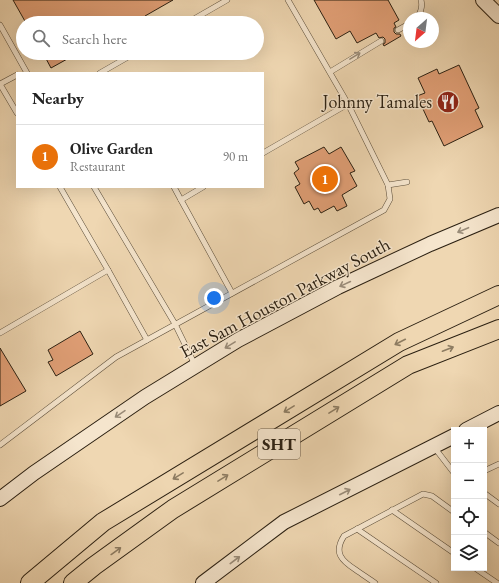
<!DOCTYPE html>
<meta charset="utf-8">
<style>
:root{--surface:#fff;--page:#f2f2f2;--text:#222;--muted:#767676;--line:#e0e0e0;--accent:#0f766e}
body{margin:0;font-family:"EB Garamond",serif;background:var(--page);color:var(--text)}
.controls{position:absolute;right:12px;bottom:12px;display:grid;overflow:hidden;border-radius:0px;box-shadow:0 4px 16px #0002}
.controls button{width:36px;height:36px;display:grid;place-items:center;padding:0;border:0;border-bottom:1px solid var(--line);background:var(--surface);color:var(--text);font:20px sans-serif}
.compass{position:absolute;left:403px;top:12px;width:36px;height:36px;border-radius:50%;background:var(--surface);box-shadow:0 4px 16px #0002;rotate:208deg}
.you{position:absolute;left:214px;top:298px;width:14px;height:14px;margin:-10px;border:3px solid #fff;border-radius:50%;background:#1a73e8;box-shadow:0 0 0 6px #1a73e833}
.badge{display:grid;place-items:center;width:26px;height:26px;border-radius:50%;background:var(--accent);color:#fff;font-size:13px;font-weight:700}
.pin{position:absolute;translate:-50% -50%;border:2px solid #fff;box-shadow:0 1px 4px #0006}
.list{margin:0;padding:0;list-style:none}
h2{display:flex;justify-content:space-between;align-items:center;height:52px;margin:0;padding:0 16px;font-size:17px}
h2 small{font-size:13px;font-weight:400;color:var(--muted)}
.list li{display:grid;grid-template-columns:26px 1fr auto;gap:12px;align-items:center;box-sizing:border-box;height:64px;padding:0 16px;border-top:1px solid var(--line)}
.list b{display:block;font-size:15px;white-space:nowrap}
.list p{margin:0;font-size:13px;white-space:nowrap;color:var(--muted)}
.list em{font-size:13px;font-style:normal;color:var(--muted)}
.icon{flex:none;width:22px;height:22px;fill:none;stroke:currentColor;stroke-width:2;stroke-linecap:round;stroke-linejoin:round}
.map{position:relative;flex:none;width:499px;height:583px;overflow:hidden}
.search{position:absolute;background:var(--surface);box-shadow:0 4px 16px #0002;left:16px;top:16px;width:248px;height:44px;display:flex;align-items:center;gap:10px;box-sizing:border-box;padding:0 14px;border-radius:22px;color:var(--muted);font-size:15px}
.panel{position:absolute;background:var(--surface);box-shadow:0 4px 16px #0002;left:16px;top:72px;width:248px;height:116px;border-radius:0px}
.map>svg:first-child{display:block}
.building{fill:#e2a077;stroke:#2b2012}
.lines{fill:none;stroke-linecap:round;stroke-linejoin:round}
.service-casing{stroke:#5c4e3a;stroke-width:6}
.secondary-casing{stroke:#2b2012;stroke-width:16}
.motorway-casing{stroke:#2b2012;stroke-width:20}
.service{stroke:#f5e5cd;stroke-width:5}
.secondary{stroke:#f5e5cd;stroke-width:14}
.motorway{stroke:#efd7b2;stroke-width:18}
.oneway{stroke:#9a8c79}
.oneway2{stroke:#8d7c62}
.labels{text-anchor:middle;stroke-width:3;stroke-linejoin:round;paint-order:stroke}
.shield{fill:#f5e5cd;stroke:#685b4a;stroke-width:1}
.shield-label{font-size:17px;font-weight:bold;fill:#2b2012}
.poi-label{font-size:18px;fill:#2b2012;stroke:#f5e5cd;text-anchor:end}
.street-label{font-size:18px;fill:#2b2012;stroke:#f5e5cd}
</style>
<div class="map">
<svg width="499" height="583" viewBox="0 0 499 583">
<rect width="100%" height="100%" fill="#efd7b2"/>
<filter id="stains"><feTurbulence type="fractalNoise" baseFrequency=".005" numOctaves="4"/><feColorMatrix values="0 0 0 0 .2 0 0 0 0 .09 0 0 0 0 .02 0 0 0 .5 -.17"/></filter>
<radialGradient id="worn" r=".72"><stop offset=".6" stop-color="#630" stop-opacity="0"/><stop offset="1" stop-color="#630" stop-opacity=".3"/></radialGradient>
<g class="building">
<polygon points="13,0 173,0 145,16 146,18 138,23 26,23"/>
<polygon points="314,0 388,0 399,20 394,23 396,27 394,28 394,32 396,34 400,34 401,36 384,46 383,44 385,43 385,39 383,37 379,38 376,33 357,43 350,31 336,39"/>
<polygon points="43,53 78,53 51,68"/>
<polygon points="459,65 479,108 475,110 483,127 444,146 432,121 429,122 417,96 425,93 418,78 437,69 439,74"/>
<polygon points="324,147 329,154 341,147 355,171 350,173 357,186 342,195 347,206 337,211 334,206 321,213 318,208 314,210 309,201 304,204 295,187 300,184 294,173 299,169 295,162"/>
<polygon points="80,331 93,354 56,376 48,362 53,360 48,350"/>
<polygon points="0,348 26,391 0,406"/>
</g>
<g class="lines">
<g class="service-casing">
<g id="service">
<path d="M 417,18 C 421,12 423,7 421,0"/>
<polyline points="187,23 227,0"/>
<polyline points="0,25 27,73"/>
<polyline points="398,30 409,24"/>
<polyline points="330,72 381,41"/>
<polyline points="100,73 135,53"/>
<polyline points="17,75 0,84 17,113"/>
<polyline points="263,153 348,104"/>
<polyline points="388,185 407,182"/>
<polyline points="94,187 175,324 195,365"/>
<polyline points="174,187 181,200 203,187"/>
<polyline points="181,200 232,293"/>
<polyline points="108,270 147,340"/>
<polyline points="0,333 108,270 60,187"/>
<polyline points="0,445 116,357 384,210 390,199 388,185 348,104 288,0"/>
<polyline points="434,447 454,473"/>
<polyline points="484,471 499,464"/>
<polyline points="484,493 499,504"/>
<polyline points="392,510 454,553"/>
<polyline points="357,529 436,583"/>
<polyline points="484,532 499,543"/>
<polyline points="475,568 497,583"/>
<path d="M 375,583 C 369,579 362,574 356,570 C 342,561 333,553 344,536 L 423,494 L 432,496 L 454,512"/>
</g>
</g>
<g class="secondary-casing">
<g id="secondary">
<polyline points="483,0 499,16"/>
<polyline points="466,430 499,413"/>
<polyline points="0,499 34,473 145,397 238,340 338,287 430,244 499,215"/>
<polyline points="203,583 284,522 454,436"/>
</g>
</g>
<g class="motorway-casing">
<g id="motorway">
<polyline points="30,583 103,522 399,342 499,295"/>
<polyline points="73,583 94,566 173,509 408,365 499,329"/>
</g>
</g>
<use href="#service" class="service"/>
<use href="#secondary" class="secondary"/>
<use href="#motorway" class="motorway"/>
</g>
<defs><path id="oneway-shaft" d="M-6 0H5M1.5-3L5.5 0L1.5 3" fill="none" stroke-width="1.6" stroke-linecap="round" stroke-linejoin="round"/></defs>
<g class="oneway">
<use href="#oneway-shaft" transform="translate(355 56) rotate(-31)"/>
<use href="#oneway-shaft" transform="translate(463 230) rotate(157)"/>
<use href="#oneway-shaft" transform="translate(345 284) rotate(155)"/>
<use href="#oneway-shaft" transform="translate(230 345) rotate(149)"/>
<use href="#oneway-shaft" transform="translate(120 414) rotate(146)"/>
<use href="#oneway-shaft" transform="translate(345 492) rotate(-27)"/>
<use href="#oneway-shaft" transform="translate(235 560) rotate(-37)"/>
</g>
<g class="oneway2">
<use href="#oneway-shaft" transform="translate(400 342) rotate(153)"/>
<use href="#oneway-shaft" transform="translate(448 349) rotate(-21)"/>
<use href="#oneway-shaft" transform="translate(289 409) rotate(149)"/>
<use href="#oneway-shaft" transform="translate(334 410) rotate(-32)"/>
<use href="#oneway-shaft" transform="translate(178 476) rotate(149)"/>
<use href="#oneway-shaft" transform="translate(223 478) rotate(-32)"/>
<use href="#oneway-shaft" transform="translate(116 551) rotate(-36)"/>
</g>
<defs>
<g id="restaurant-disc" transform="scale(1.15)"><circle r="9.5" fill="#8f2418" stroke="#f5e5cd"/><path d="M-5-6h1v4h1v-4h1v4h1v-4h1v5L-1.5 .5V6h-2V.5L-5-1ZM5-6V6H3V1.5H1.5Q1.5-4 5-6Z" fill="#fff"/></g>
</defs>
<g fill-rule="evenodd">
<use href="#restaurant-disc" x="448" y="102"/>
</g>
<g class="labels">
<rect class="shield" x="258" y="429" width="42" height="30" rx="3"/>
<g class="shield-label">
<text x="279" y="450">SHT</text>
</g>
<g class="poi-label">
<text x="432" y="108">Johnny Tamales</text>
</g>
<g class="street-label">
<text transform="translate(285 298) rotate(-28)" y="6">East Sam Houston Parkway South</text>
</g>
</g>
<rect width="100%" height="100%" filter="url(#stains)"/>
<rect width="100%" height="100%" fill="url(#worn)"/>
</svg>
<div class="controls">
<button>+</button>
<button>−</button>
<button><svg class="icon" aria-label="locate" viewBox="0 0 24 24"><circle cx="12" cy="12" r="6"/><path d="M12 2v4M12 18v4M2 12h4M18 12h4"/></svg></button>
<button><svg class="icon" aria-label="layers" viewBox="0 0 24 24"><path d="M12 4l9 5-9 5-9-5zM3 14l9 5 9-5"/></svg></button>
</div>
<svg class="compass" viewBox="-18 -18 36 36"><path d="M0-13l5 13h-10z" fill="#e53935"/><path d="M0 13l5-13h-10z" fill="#767676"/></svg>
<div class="you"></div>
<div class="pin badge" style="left:325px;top:179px;background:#e8710a">1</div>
<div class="search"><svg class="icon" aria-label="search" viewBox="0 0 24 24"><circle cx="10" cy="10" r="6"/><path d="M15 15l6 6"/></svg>Search here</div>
<section class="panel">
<h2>Nearby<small></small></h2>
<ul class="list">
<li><span class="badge" style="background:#e8710a">1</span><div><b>Olive Garden</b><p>Restaurant</p></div><em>90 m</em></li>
</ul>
</section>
</div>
